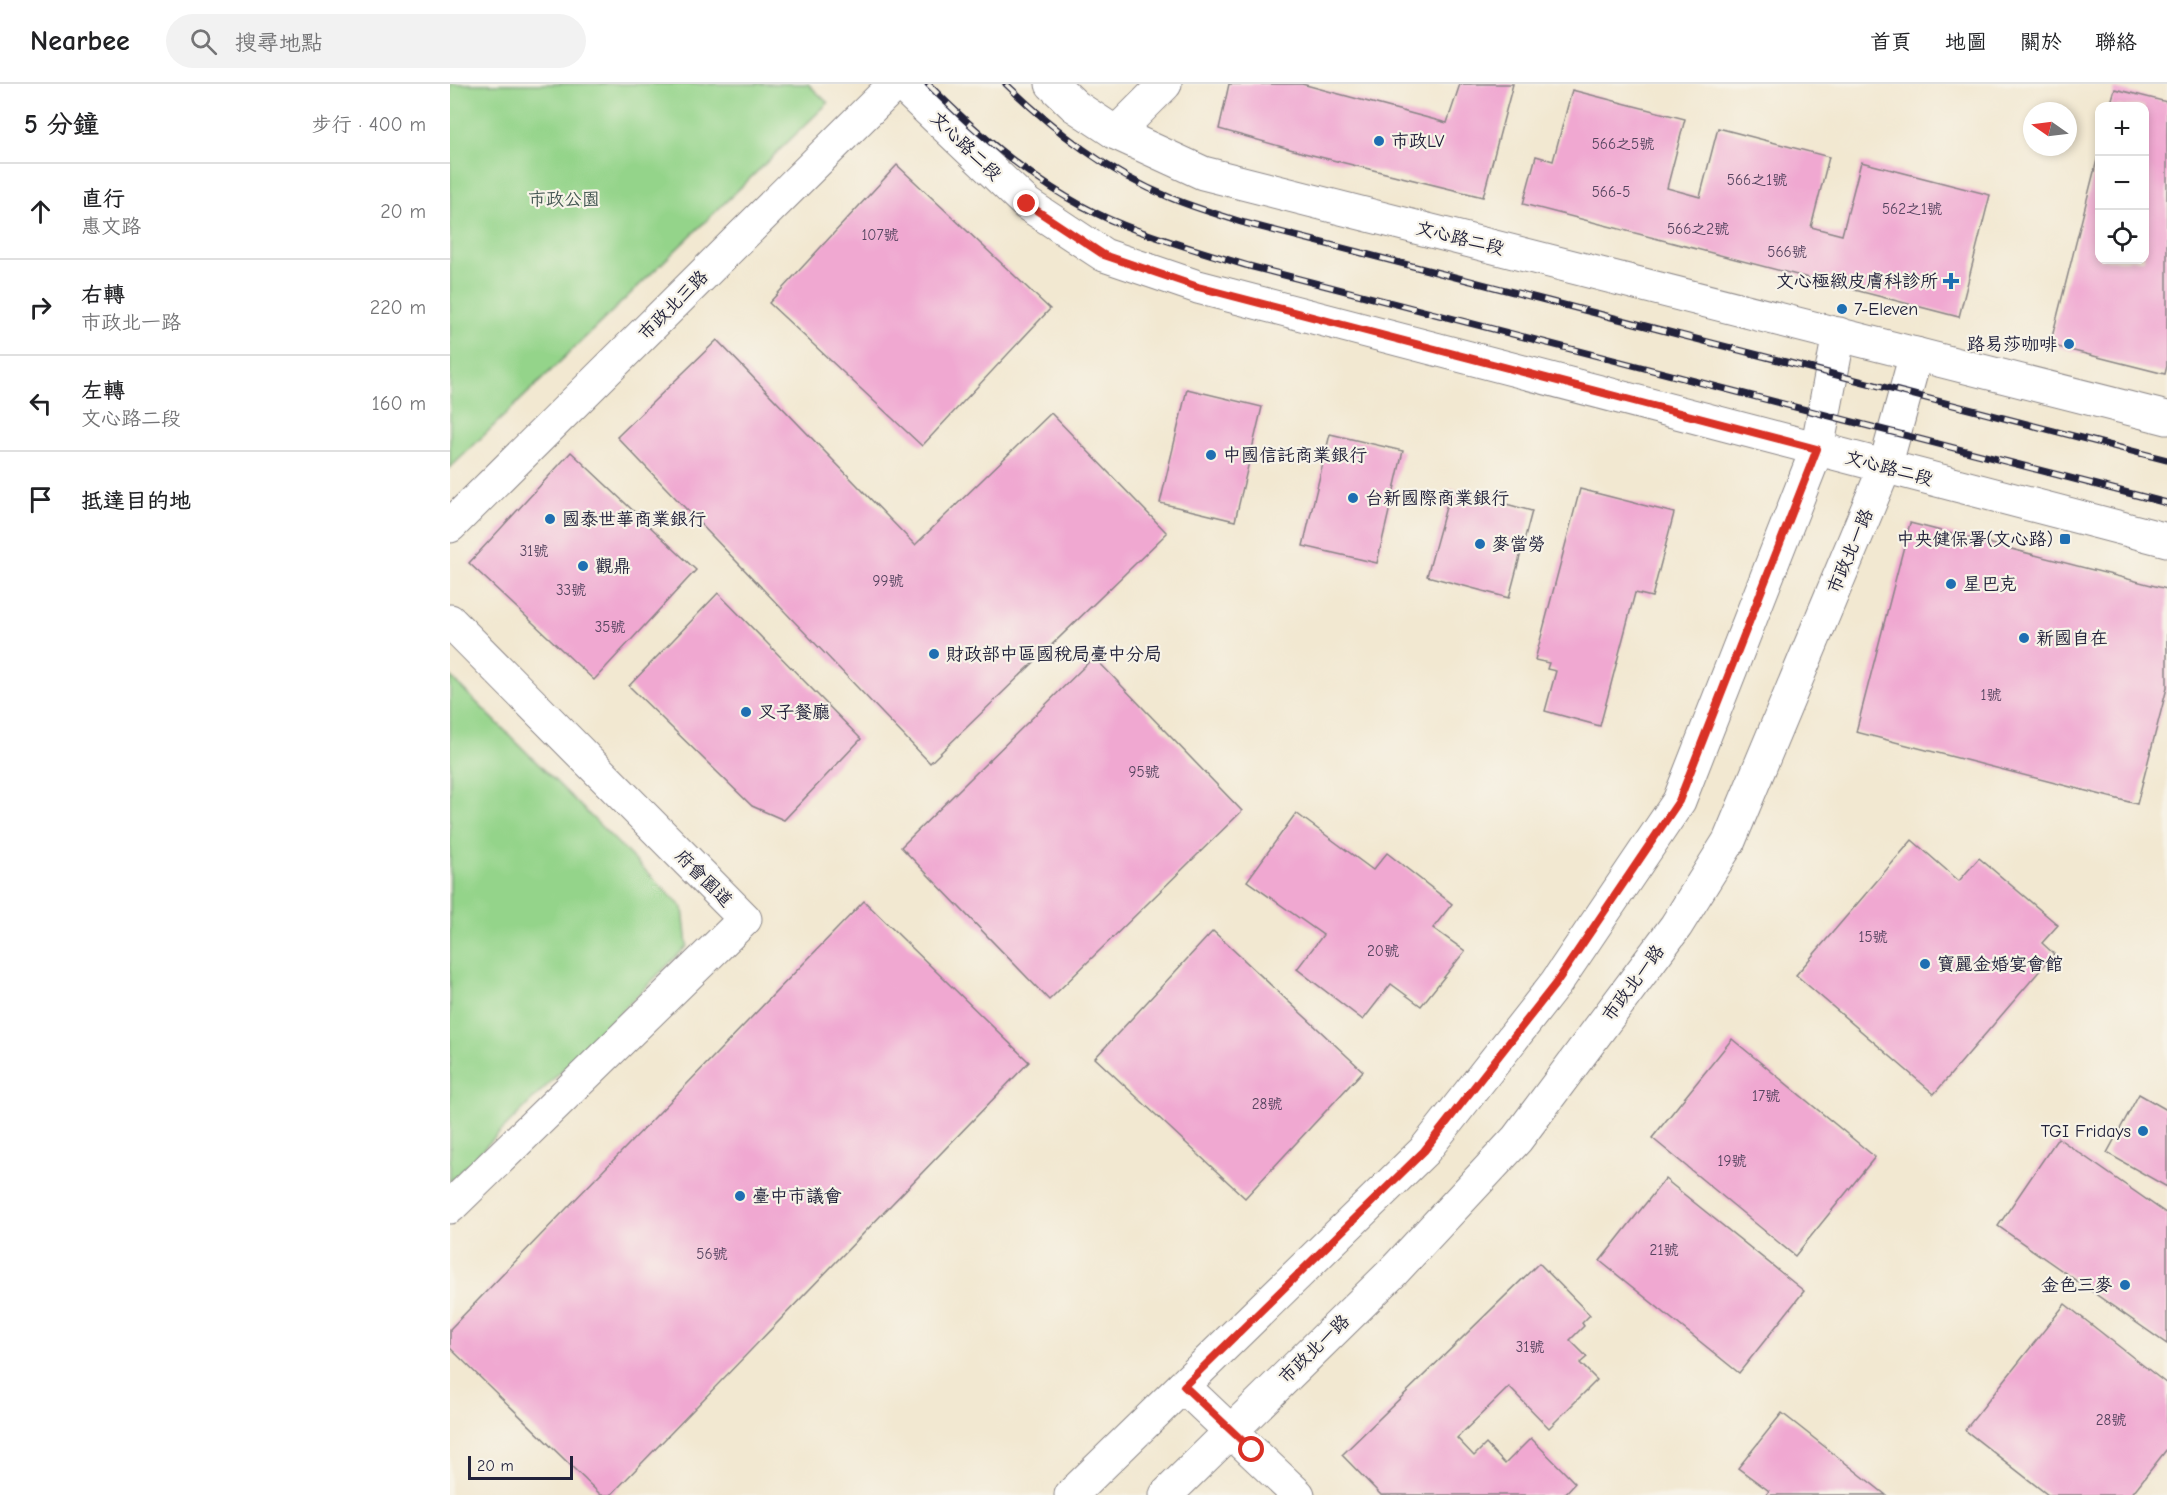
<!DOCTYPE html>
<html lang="zh-TW">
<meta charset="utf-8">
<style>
:root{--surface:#fff;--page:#f2f2f2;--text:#202124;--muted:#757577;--line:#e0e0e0}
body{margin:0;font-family:"Comic Neue","LXGW WenKai TC",sans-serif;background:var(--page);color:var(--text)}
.controls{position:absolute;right:18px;top:18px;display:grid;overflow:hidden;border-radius:12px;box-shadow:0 3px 9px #0003}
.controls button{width:54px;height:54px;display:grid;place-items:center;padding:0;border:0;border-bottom:2px solid var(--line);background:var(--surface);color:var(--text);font:30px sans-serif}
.compass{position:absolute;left:1573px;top:18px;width:54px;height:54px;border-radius:50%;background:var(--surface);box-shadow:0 3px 9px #0003;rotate:284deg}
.scale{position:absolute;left:18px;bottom:15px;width:105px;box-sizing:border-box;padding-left:6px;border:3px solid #22223b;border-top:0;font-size:16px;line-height:21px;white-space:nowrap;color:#22223b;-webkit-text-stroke:4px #f7f3e8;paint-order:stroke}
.stop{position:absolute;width:18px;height:18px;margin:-14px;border:4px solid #d93025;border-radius:50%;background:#fff}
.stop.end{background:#d93025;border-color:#fff;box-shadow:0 2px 6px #0008}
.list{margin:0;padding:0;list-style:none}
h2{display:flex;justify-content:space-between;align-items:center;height:78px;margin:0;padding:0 24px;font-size:26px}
h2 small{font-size:20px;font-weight:400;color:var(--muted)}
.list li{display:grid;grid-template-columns:39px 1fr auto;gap:18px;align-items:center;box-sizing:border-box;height:96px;padding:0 24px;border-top:2px solid var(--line)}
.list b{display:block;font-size:22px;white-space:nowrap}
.list p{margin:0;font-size:20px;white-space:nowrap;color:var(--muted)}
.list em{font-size:20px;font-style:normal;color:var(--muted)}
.icon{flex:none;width:33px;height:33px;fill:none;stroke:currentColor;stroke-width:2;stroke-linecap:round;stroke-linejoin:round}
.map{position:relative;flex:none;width:1717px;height:1411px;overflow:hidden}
header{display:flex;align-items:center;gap:36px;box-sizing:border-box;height:84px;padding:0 30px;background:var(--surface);border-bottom:2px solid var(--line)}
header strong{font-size:28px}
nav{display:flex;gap:33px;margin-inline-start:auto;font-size:21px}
.search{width:420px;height:54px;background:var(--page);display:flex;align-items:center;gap:15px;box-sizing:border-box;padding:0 21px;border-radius:33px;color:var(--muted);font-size:22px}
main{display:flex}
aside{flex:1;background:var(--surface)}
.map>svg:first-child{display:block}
.green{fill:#94d48a;stroke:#5b7b62;stroke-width:1.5}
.building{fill:#f0a8d1}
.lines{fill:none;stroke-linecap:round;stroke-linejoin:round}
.minor-casing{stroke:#8a8586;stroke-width:35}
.major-casing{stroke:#8a8586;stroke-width:35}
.minor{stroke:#fff;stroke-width:33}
.major{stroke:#fff;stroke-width:33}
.rail-casing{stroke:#22223b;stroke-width:7}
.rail{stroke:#f7f3e8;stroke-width:4.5;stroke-dasharray:14;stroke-linecap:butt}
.route{stroke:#d93025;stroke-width:8}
.poi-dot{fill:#1f6fb2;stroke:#f7f3e8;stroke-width:2}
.labels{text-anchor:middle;stroke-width:4.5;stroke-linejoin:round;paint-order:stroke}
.number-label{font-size:15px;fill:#564460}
.poi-label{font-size:18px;fill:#22223b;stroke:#f7f3e8;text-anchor:start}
.street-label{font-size:18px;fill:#22223b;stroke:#f7f3e8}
.park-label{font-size:18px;fill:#445753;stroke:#f7f3e8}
</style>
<header>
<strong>Nearbee</strong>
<div class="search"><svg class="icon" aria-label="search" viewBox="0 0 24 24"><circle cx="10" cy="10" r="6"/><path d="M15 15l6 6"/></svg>搜尋地點</div>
<nav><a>首頁</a><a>地圖</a><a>關於</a><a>聯絡</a></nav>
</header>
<main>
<aside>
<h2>5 分鐘<small>步行 · 400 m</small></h2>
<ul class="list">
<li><svg class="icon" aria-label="ahead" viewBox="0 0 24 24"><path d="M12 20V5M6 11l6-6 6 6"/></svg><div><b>直行</b><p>惠文路</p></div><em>20 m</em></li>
<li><svg class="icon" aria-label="right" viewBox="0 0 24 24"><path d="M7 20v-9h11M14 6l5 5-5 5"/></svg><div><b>右轉</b><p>市政北一路</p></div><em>220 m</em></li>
<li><svg class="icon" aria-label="left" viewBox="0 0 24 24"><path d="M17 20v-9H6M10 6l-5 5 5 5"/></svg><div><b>左轉</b><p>文心路二段</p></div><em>160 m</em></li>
<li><svg class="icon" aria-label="arrive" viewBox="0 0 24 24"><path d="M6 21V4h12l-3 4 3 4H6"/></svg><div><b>抵達目的地</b></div></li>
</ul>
</aside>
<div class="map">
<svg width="1717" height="1411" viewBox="0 0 1717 1411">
<rect width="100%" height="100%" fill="#f7f3e8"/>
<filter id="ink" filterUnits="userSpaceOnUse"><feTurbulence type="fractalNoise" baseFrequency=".0167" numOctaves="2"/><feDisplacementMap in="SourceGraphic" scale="12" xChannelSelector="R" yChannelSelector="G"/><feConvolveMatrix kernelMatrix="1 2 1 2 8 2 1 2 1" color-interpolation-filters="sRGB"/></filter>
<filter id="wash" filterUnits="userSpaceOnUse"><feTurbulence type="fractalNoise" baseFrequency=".008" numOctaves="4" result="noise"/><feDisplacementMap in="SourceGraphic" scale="24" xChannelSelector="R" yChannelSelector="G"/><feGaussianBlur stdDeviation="1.35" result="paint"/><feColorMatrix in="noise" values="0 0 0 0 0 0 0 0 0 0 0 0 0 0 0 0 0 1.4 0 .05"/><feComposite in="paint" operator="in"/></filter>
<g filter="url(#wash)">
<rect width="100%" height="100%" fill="#f2e8d1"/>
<g class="green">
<polygon points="0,0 358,0 378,19 0,384"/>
<polygon points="0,592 233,824 237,862 0,1098"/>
</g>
<g id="blocks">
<g class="building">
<polygon points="779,0 852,0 997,39 1010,0 1063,0 1033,113 854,69 769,45"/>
<polygon points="1665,5 1717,18 1717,282 1715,290 1600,261 1649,68 1650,176 1694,176 1694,22 1660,22"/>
<polygon points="1122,6 1235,35 1217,104 1250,113 1268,44 1379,73 1361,143 1392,151 1411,78 1540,111 1509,233 1073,120 1086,72 1103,77"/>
<polygon points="447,81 600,225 472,362 319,219"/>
<polygon points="267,256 465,461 601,329 717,449 480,679 167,353"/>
<polygon points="737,305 812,323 785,437 710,419"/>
<polygon points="880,350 953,367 927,479 853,462"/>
<polygon points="121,368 246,486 144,596 19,479"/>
<polygon points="1001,405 1082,427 1059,514 977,492"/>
<polygon points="1130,405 1224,429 1202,513 1185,509 1150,642 1095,627 1106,587 1097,585 1099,579 1085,576"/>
<polygon points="1460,439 1717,505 1717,604 1687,720 1406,648"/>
<polygon points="268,509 411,655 334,736 302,722 179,602"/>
<polygon points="644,573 792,727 599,916 451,763"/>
<polygon points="846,729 923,786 937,769 1002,820 983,844 1015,867 971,922 941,900 913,936 847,885 873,851 797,797"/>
<polygon points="1462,756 1509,797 1529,774 1608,841 1592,859 1604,870 1484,1010 1346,891"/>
<polygon points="414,817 579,978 161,1411 151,1411 0,1264 0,1245"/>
<polygon points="763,847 913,987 795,1114 645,974"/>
<polygon points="1282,955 1425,1073 1345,1172 1202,1054"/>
<polygon points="1689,1010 1717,1026 1717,1103 1657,1069"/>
<polygon points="1608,1054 1717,1130 1717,1260 1548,1142"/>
<polygon points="1215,1095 1354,1207 1289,1289 1150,1177"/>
<polygon points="1089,1179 1140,1231 1132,1239 1134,1242 1120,1256 1137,1273 1130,1279 1147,1296 1099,1344 1059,1303 1007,1354 1024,1372 1036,1360 1055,1380 1081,1354 1125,1399 1114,1411 931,1411 892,1371"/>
<polygon points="1615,1220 1717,1300 1717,1365 1681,1411 1598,1411 1515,1346"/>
<polygon points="1332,1329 1436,1411 1316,1411 1319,1407 1288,1384"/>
</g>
</g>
</g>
<g filter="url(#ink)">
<use href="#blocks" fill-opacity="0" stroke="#8a8586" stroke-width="1.5"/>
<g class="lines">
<g class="minor-casing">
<g id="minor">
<polyline points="666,49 715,0"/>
<polyline points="0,442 445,0"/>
<polyline points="0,537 295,835 0,1123"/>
<polyline points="733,1302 848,1411"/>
<polyline points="621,1411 974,1067 1106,899 1229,717 1367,365 1389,250"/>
<polyline points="716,1411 942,1189 1067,1055 1226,842 1279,757 1435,383 1466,270"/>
</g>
</g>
<g class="major-casing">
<g id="major">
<polyline points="451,0 577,120 654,171 748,203 1717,456"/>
<polyline points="602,0 625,22 666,49 753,89 1717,334"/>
</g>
</g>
<use href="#minor" class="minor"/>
<use href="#major" class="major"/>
<g class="rail-casing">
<g id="rail">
<path d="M 478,0 C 533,56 599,112 673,141 C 714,157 756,169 799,182 L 1717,419"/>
<path d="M 556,0 C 605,47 658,89 721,114 C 745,124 770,131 795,139 L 1717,376"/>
</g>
</g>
<use href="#rail" class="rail"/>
</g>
</g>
<g class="lines" filter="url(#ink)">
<polyline class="route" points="577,120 654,171 748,203 1367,365 1229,717 1106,899 974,1067 734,1302 802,1366"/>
</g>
<g class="poi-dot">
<circle cx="929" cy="57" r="6"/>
<path d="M1498 188h6v6h6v6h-6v6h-6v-6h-6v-6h6z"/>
<circle cx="1392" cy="225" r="6"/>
<circle cx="1619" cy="260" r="6"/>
<circle cx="761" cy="371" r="6"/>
<circle cx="903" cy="414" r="6"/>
<circle cx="100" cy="435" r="6"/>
<rect x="1609" y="449" width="12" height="12" rx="3"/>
<circle cx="1030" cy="460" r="6"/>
<circle cx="133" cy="482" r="6"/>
<circle cx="1501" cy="500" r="6"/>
<circle cx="1574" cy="554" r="6"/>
<circle cx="484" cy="570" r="6"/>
<circle cx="296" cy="628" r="6"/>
<circle cx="1475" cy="880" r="6"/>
<circle cx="1693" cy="1047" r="6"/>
<circle cx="290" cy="1112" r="6"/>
<circle cx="1675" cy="1201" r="6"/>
</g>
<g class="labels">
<g class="number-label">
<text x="1173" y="65">566之5號</text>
<text x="1307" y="101">566之1號</text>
<text x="1161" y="113">566-5</text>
<text x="1462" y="130">562之1號</text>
<text x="1248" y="150">566之2號</text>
<text x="430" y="156">107號</text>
<text x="1337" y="173">566號</text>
<text x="84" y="472">31號</text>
<text x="438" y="502">99號</text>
<text x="121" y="511">33號</text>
<text x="160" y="548">35號</text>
<text x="1541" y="616">1號</text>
<text x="694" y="693">95號</text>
<text x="1423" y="858">15號</text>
<text x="933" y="872">20號</text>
<text x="1316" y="1017">17號</text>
<text x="817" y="1025">28號</text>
<text x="1282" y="1082">19號</text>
<text x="1214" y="1171">21號</text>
<text x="262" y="1175">56號</text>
<text x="1080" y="1268">31號</text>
<text x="1661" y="1341">28號</text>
</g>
<g class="poi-label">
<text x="941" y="63">市政LV</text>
<text x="1488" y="203" text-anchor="end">文心極緻皮膚科診所</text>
<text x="1404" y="231">7-Eleven</text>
<text x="1607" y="266" text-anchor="end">路易莎咖啡</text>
<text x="773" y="377">中國信託商業銀行</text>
<text x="915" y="420">台新國際商業銀行</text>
<text x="112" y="441">國泰世華商業銀行</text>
<text x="1603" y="461" text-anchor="end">中央健保署(文心路)</text>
<text x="1042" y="466">麥當勞</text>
<text x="145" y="488">觀鼎</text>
<text x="1513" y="506">星巴克</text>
<text x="1586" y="560">新國自在</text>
<text x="496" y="576">財政部中區國稅局臺中分局</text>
<text x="308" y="634">叉子餐廳</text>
<text x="1487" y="886">寶麗金婚宴會館</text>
<text x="1681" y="1053" text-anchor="end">TGI Fridays</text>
<text x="302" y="1118">臺中市議會</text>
<text x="1663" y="1207" text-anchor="end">金色三麥</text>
</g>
<g class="street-label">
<text transform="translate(516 62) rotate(44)" y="6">文心路二段</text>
<text transform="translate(1010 154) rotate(14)" y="6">文心路二段</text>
<text transform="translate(223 221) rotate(-45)" y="6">市政北三路</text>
<text transform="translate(1439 384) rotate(15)" y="6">文心路二段</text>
<text transform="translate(1400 467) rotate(-67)" y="6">市政北一路</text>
<text transform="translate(254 794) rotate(45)" y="6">府會園道</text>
<text transform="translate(1183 899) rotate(-53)" y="6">市政北一路</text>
<text transform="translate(864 1265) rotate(-44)" y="6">市政北一路</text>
</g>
<g class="park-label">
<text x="114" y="121">市政公園</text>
</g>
</g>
</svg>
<div class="controls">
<button>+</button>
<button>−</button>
<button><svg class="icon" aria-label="locate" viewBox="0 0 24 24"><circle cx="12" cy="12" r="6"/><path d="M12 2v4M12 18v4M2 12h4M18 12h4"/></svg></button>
</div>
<svg class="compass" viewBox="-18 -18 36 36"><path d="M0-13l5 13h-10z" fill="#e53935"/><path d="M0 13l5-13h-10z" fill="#757577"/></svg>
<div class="scale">20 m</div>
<div class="stop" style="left:802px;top:1366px"></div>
<div class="stop end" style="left:577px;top:120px"></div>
</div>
</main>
